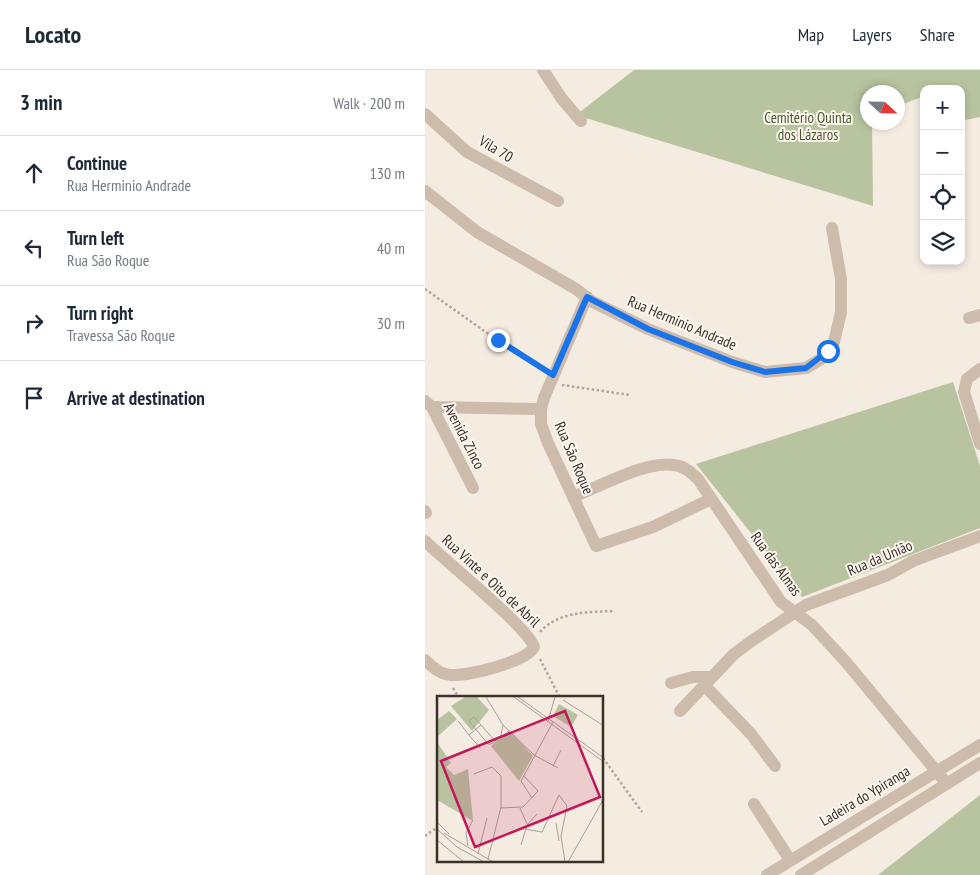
<!DOCTYPE html>
<meta charset="utf-8">
<style>
:root{--surface:#fff;--page:#f6f6f7;--text:#1f2937;--muted:#747a83;--line:#e0e1e3}
body{margin:0;font-family:"PT Sans Narrow",sans-serif;background:var(--page);color:var(--text)}
.controls{position:absolute;right:15px;top:15px;display:grid;overflow:hidden;border-radius:10px;box-shadow:0 2px 8px #0003}
.controls button{width:45px;height:45px;display:grid;place-items:center;padding:0;border:0;border-bottom:1px solid var(--line);background:var(--surface);color:var(--text);font:25px sans-serif}
.compass{position:absolute;left:435px;top:15px;width:45px;height:45px;border-radius:50%;background:var(--surface);box-shadow:0 2px 8px #0003;rotate:112deg}
.stop{position:absolute;width:15px;height:15px;margin:-11px;border:4px solid #1a73e8;border-radius:50%;background:#fff}
.stop.end{background:#1a73e8;border-color:#fff;box-shadow:0 1px 5px #0008}
.list{margin:0;padding:0;list-style:none}
h2{display:flex;justify-content:space-between;align-items:center;height:65px;margin:0;padding:0 20px;font-size:21px}
h2 small{font-size:16px;font-weight:400;color:var(--muted)}
.list li{display:grid;grid-template-columns:32px 1fr auto;gap:15px;align-items:center;box-sizing:border-box;height:75px;padding:0 20px;border-top:1px solid var(--line)}
.list b{display:block;font-size:19px;white-space:nowrap}
.list p{margin:0;font-size:16px;white-space:nowrap;color:var(--muted)}
.list em{font-size:16px;font-style:normal;color:var(--muted)}
.icon{flex:none;width:28px;height:28px;fill:none;stroke:currentColor;stroke-width:2;stroke-linecap:round;stroke-linejoin:round}
.map{position:relative;flex:none;width:555px;height:805px;overflow:hidden}
header{display:flex;align-items:center;gap:30px;box-sizing:border-box;height:70px;padding:0 25px;background:var(--surface);border-bottom:1px solid var(--line)}
header strong{font-size:24px}
nav{display:flex;gap:28px;margin-inline-start:auto;font-size:18px}
main{display:flex}
aside{flex:1;background:var(--surface)}
.map>svg:first-child{display:block}
.green{fill:#b8c4a0}
.lines{fill:none;stroke-linecap:round;stroke-linejoin:round}
.path{stroke:#b9a596;stroke-width:2.5;stroke-dasharray:2.5 2.5;stroke-linecap:butt}
.minor{stroke:#cdbbac;stroke-width:12}
.route{stroke:#1a73e8;stroke-width:6}
.labels{text-anchor:middle;stroke-width:4;stroke-linejoin:round;paint-order:stroke}
.park-label{font-size:15px;fill:#4a5a2e;stroke:#fbf5ee}
.street-label{font-size:15px;fill:#3b302b;stroke:#fbf5ee}
.inset-road{fill:none;stroke:#aaa098;stroke-width:1}
.view{fill:#c2185b;fill-opacity:0.15;stroke:#c2185b;stroke-width:2.5}
.inset-edge{fill:none;stroke:#3b302b;stroke-width:2.5}
</style>
<header>
<strong>Locato</strong>
<nav><a>Map</a><a>Layers</a><a>Share</a></nav>
</header>
<main>
<aside>
<h2>3 min<small>Walk · 200 m</small></h2>
<ul class="list">
<li><svg class="icon" aria-label="ahead" viewBox="0 0 24 24"><path d="M12 20V5M6 11l6-6 6 6"/></svg><div><b>Continue</b><p>Rua Herminio Andrade</p></div><em>130 m</em></li>
<li><svg class="icon" aria-label="left" viewBox="0 0 24 24"><path d="M17 20v-9H6M10 6l-5 5 5 5"/></svg><div><b>Turn left</b><p>Rua São Roque</p></div><em>40 m</em></li>
<li><svg class="icon" aria-label="right" viewBox="0 0 24 24"><path d="M7 20v-9h11M14 6l5 5-5 5"/></svg><div><b>Turn right</b><p>Travessa São Roque</p></div><em>30 m</em></li>
<li><svg class="icon" aria-label="arrive" viewBox="0 0 24 24"><path d="M6 21V4h12l-3 4 3 4H6"/></svg><div><b>Arrive at destination</b></div></li>
</ul>
</aside>
<div class="map">
<svg width="555" height="805" viewBox="0 0 555 805">
<rect width="100%" height="100%" fill="#f4ebe1"/>
<g class="green">
<polygon points="209,0 555,0 555,47 536,51 536,19 499,19 499,26 473,36 472,22 442,22 442,52 447,53 448,136 151,45"/>
<polygon points="528,312 555,396 555,458 377,527 271,394"/>
<polygon points="555,725 555,805 453,805"/>
</g>
<g class="lines">
<g class="path">
<polyline points="0,219 86,280 119,299"/>
<polyline points="137,315 205,325"/>
<path d="M 115,562 C 134,541 164,542 190,541"/>
<polyline points="115,589 135,628"/>
<polyline points="28,618 34,628"/>
<polyline points="178,688 217,742"/>
<polyline points="0,766 14,756"/>
</g>
<g class="minor">
<polyline points="118,0 137,29 156,51"/>
<polyline points="0,44 42,82 133,131"/>
<polyline points="0,121 52,162 151,219 168,232 223,259 307,292 340,302 381,298 396,289 409,272 416,242 416,209 407,158"/>
<polyline points="162,227 119,328 116,339 116,354 123,373 171,476 228,457 286,429"/>
<polyline points="544,248 555,245"/>
<polyline points="555,299 542,309 539,322 555,374"/>
<polyline points="0,331 7,337 48,418"/>
<polyline points="7,337 116,339"/>
<path d="M 148,427 C 174,417 222,390 249,395 C 259,396 266,402 273,409 L 356,532 L 387,555 L 421,592 L 522,714"/>
<polyline points="0,441 1,443"/>
<path d="M 0,471 C 20,491 103,557 109,577 C 102,592 43,606 26,605 C 16,605 7,597 0,590"/>
<polyline points="246,613 268,607 287,607"/>
<polyline points="279,615 326,664 350,696"/>
<polyline points="255,641 309,584 325,572 381,535 463,505 488,491 555,466"/>
<polyline points="329,734 365,790"/>
<polyline points="342,805 555,675"/>
<polyline points="376,805 555,693"/>
</g>
</g>
<g class="lines">
<polyline class="route" points="73,270 128,305 162,227 223,259 307,292 340,302 381,298 403,281"/>
</g>
<g class="labels">
<g class="park-label">
<text x="383" y="53">Cemitério Quinta<tspan x="383" dy="17">dos Lázaros</tspan></text>
</g>
<g class="street-label">
<text transform="translate(71 79) rotate(31)" y="5">Vila 70</text>
<text transform="translate(257 253) rotate(23)" y="5">Rua Herminio Andrade</text>
<text transform="translate(39 366) rotate(63)" y="5">Avenida Zinco</text>
<text transform="translate(149 388) rotate(67)" y="5">Rua São Roque</text>
<text transform="translate(455 488) rotate(-23)" y="5">Rua da União</text>
<text transform="translate(351 494) rotate(54)" y="5">Rua das Almas</text>
<text transform="translate(66 511) rotate(43)" y="5">Rua Vinte e Oito de Abril</text>
<text transform="translate(440 726) rotate(-31)" y="5">Ladeira do Ypiranga</text>
</g>
</g>
<g transform="translate(12 626)">
<rect width="166" height="166" fill="#f4ebe1"/>
<path d="M 28,1 L 40,1 L 52,14 L 35,35 L 14,10 ZM 122,8 L 141,19 L 134,31 L 116,20 ZM 12,15 L 20,23 L 0,41 L 0,24 ZM 72,34 L 96,60 L 82,85 L 54,50 ZM 0,46 L 14,67 L 9,71 L 17,79 L 31,73 L 36,125 L 0,104 Z" fill="#b8c4a0"/>
<path class="inset-road" d="M 49,1 L 66,29 L 64,39 L 61,43 L 58,45 L 54,48 L 51,48 L 32,25 L 37,21 L 58,45M 77,1 L 167,66M 81,1 L 167,62M 126,4 L 167,30M 21,25 L 32,39M 111,25 L 118,1M 66,29 L 97,59 L 121,72M 43,52 L 32,39 L 44,29M 116,70 L 124,54M 37,78 L 55,71 L 64,80 L 64,111 L 51,163M 95,102 L 84,85 L 116,26M 63,112 L 86,111 L 101,95 L 87,80M 83,112 L 90,128M 0,126 L 12,138M 119,127 L 122,145M 0,133 L 20,151 L 47,166M 88,133 L 105,136 L 122,99 L 130,110 L 124,140 L 128,166M 7,137 L 56,166M 0,144 L 27,166M 84,149 L 90,129 L 100,118M 31,150 L 29,137 L 36,124M 41,158 L 50,122M 131,166 L 167,102"/>
<path class="view" d="M 128,15 L 163,101 L 38,151 L 4,65 Z"/>
<rect width="166" height="166" class="inset-edge"/>
</g>
</svg>
<div class="controls">
<button>+</button>
<button>−</button>
<button><svg class="icon" aria-label="locate" viewBox="0 0 24 24"><circle cx="12" cy="12" r="6"/><path d="M12 2v4M12 18v4M2 12h4M18 12h4"/></svg></button>
<button><svg class="icon" aria-label="layers" viewBox="0 0 24 24"><path d="M12 4l9 5-9 5-9-5zM3 14l9 5 9-5"/></svg></button>
</div>
<svg class="compass" viewBox="-18 -18 36 36"><path d="M0-13l5 13h-10z" fill="#e53935"/><path d="M0 13l5-13h-10z" fill="#747a83"/></svg>
<div class="stop" style="left:403px;top:281px"></div>
<div class="stop end" style="left:73px;top:270px"></div>
</div>
</main>
